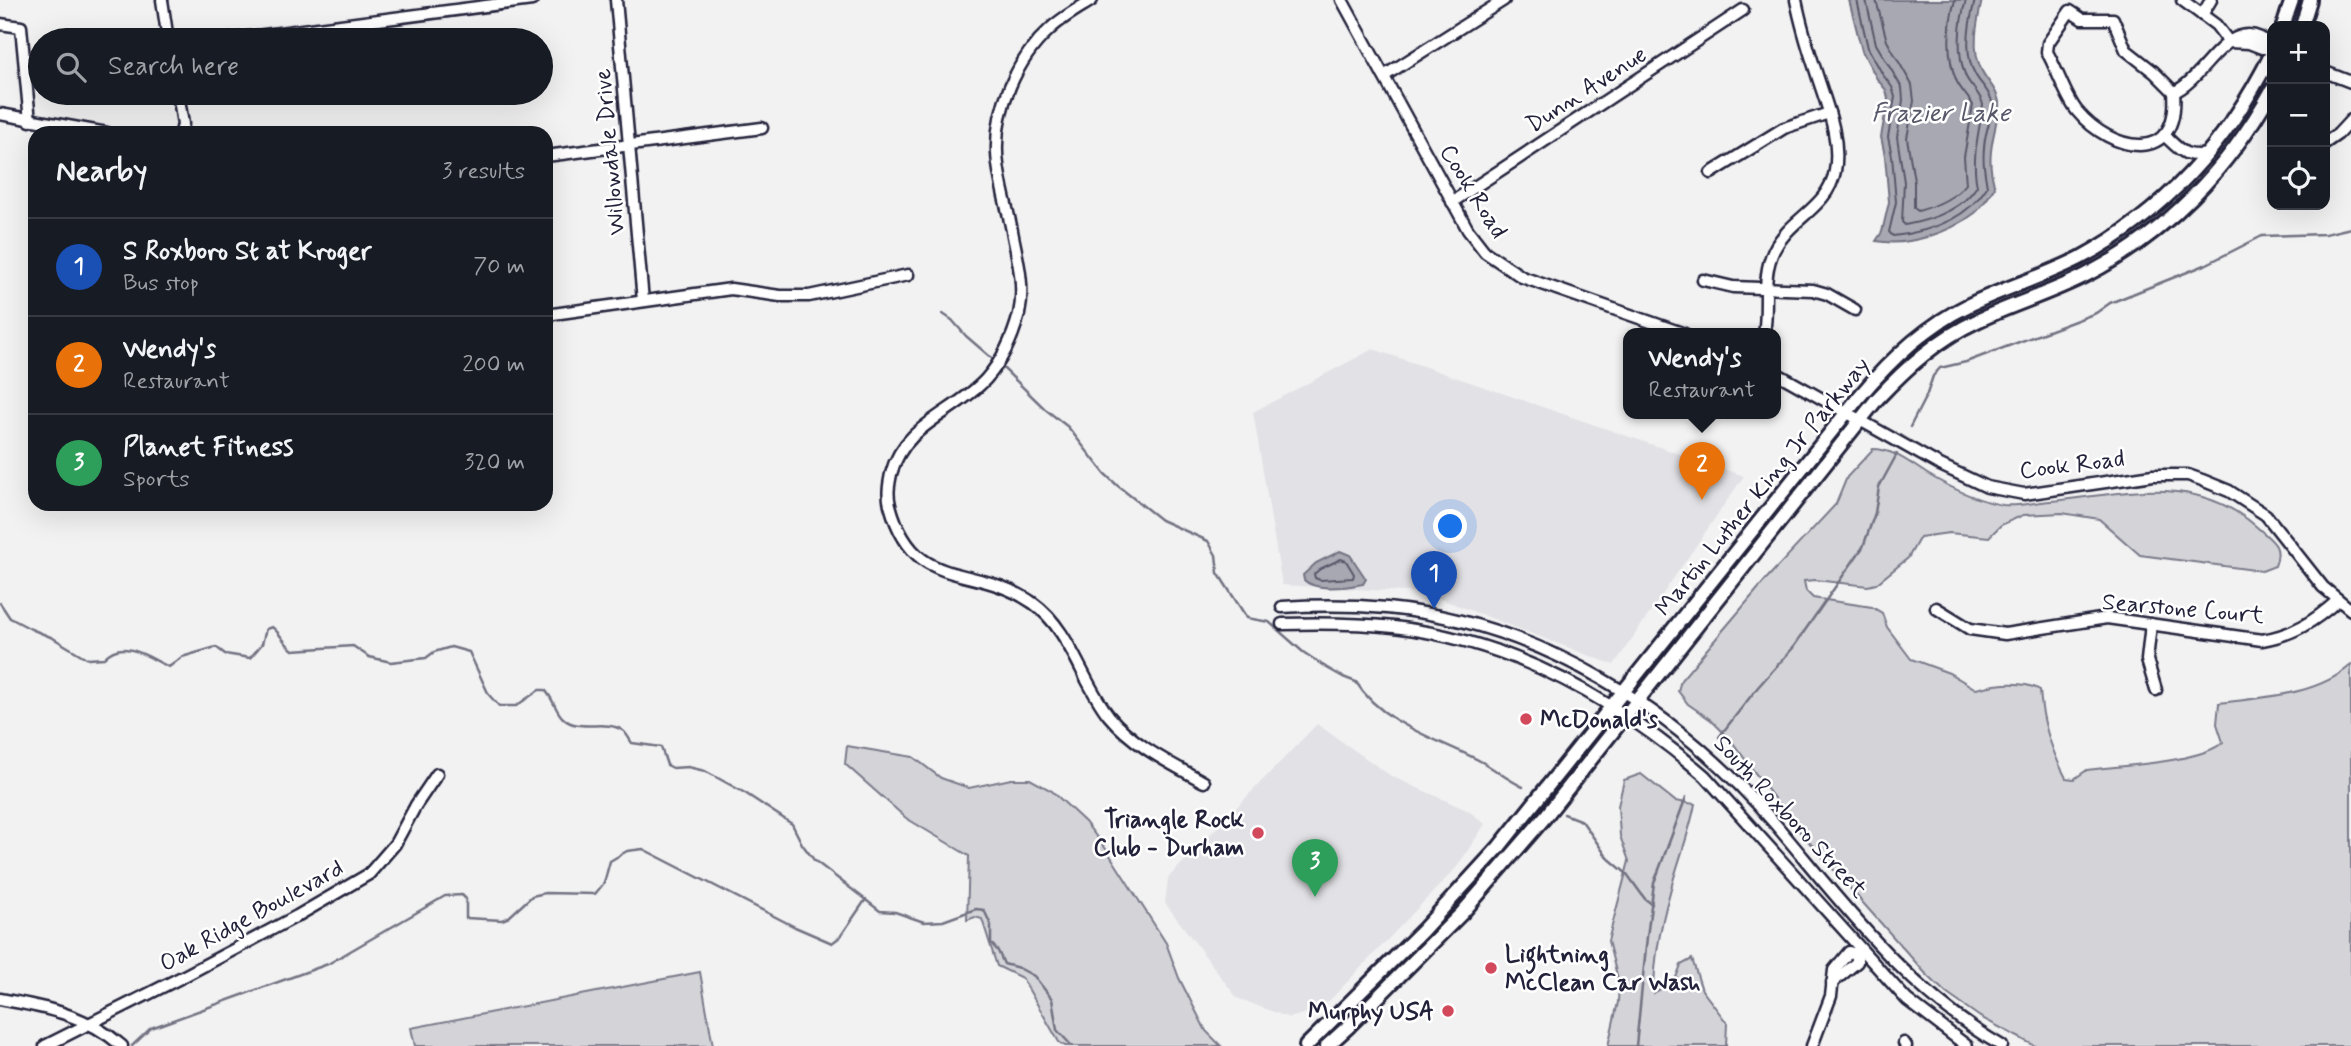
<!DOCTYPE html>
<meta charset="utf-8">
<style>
:root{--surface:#171b24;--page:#242831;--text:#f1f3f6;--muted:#9ea1a6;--line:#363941;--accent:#0b8043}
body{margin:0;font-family:Mynerve,sans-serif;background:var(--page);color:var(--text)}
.controls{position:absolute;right:21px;top:21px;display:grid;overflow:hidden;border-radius:14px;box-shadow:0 7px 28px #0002}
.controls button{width:63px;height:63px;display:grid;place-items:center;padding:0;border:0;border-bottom:2px solid var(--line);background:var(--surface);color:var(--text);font:35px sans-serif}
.you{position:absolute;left:1451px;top:527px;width:24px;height:24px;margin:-18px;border:5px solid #fff;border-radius:50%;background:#1a73e8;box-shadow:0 0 0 10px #1a73e833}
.badge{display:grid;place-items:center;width:46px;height:46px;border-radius:50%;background:var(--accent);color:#fff;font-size:23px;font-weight:700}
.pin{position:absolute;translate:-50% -58px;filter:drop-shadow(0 2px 4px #0008)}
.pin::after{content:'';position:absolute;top:37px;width:24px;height:21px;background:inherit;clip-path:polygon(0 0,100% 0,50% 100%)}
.popup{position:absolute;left:1623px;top:328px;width:158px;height:91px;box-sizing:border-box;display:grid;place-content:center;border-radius:14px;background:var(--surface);filter:drop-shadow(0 2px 5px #0005);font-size:23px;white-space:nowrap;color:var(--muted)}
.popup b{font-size:26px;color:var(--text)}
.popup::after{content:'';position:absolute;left:50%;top:100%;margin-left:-14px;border:14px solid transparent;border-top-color:var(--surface)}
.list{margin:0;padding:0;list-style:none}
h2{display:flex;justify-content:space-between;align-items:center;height:91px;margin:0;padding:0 28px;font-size:30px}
h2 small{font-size:23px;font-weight:400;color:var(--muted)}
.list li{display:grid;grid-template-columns:46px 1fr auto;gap:21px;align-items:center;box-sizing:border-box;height:98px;padding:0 28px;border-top:2px solid var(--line)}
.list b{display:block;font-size:26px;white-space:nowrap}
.list p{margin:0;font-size:23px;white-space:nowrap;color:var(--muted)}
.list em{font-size:23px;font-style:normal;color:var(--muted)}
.icon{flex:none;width:38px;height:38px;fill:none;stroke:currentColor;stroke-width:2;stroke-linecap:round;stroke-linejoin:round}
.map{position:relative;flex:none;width:2351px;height:1046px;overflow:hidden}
.search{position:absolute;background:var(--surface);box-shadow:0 7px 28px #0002;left:28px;top:28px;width:525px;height:77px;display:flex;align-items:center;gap:18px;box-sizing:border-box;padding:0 24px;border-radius:38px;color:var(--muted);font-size:26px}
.panel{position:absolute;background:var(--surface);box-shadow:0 7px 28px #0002;left:28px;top:126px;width:525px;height:385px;border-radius:21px}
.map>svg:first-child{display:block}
.built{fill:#e2e2e6}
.green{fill:#d3d3d8;stroke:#7a7a8a;stroke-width:2}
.water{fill:#a8a8b2;stroke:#727282;stroke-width:2}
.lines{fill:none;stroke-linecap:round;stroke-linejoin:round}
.shore{stroke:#58586b;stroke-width:2}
.stream{stroke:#727282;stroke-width:2.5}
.minor-casing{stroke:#22223b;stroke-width:15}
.major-casing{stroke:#22223b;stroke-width:18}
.minor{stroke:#fff;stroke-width:10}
.major{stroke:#fff;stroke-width:12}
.poi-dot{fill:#d1495b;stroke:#fff;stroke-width:2.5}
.labels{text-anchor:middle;stroke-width:5;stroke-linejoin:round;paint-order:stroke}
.street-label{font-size:24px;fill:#22223b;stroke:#fff}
.poi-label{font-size:24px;font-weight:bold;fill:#22223b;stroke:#fff;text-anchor:start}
.water-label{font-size:26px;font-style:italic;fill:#58586b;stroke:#fff}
</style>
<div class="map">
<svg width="2351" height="1046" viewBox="0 0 2351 1046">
<rect width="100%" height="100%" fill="#f2f2f3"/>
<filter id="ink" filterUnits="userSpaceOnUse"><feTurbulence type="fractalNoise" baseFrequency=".0143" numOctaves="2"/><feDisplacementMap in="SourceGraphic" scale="14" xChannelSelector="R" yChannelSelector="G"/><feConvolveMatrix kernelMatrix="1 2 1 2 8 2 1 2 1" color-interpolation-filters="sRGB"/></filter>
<g filter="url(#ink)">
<g class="built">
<polygon points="1373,349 1744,476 1614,665 1425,593 1282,585 1253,412"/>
<polygon points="1317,724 1391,776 1469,811 1485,824 1457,867 1330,1000 1317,1010 1289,1018 1237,998 1165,903 1168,878"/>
</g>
<g class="green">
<path d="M 1873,449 C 1894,449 1911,464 1929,475 C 1951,488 1978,501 2003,505 C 2018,507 2036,502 2050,501 C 2125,494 2196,472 2258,528 C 2272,541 2283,545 2275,566 L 2262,571 L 2140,555 L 2099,519 L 2062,513 L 2023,515 L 2001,525 L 1989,537 L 1949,533 L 1920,537 L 1908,558 L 1876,584 L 1868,586 L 1815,580 L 1804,581 L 1806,591 L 1813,598 L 1872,607 L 1882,613 L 1887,627 L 1911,659 L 1949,673 L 1976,689 C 1995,684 2022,680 2040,690 C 2042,721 2051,750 2066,778 L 2074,779 L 2087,770 C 2118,766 2203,762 2223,742 L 2217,724 L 2219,703 C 2263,697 2316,696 2351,665 L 2351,1046 L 2035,1046 L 1980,1017 L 1946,993 L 1926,974 L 1793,824 L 1730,739 L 1711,720 L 1688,704 L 1678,691 L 1681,680 L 1768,577 L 1836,504 L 1847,477 Z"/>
<polygon points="847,746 913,757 941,778 969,788 1011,779 1030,779 1052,791 1085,822 1106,849 1166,943 1179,978 1206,1031 1221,1046 1065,1046 1059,1042 1022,978 997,966 982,919 975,917 967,920 969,856 906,818 845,764"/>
<path d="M 1641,774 L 1675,801 L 1695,804 C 1689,835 1678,861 1670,892 C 1661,924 1654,960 1654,993 L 1675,980 L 1681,965 L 1692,959 L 1702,990 L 1727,1023 L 1726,1046 L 1608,1046 L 1618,1002 L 1619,983 L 1608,941 L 1629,861 L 1620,836 L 1618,806 L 1624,780 Z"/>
<polygon points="700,972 713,1046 415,1046 411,1028"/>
</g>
<g class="water">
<path d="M 1849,0 L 1982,0 C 1977,22 1971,48 1981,69 C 1986,81 1997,88 1999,102 C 2000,111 1996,120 1995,129 C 1990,150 1988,167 1995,187 C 1989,196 1983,206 1975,213 C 1949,233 1908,247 1876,241 L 1882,232 L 1889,202 L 1885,156 L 1881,137 L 1888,98 L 1886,90 L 1877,79 L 1862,51 Z"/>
<path d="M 1340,551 L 1350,555 L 1366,579 L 1363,584 C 1347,587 1316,592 1304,580 L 1303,575 L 1316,563 Z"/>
</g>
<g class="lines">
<g class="shore">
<path d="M 1857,0 L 1868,48 L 1883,75 L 1892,87 L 1895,97 L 1888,137 L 1892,156 L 1896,202 L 1889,232 L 1893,236 C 1929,232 1967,219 1987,187 C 1984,168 1982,160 1985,139 C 1987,127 1993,114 1992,102 C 1990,91 1980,84 1975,74 C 1963,53 1969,22 1975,0"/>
<path d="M 1866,0 L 1876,44 L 1902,88 L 1903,100 L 1897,137 L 1904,182 L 1902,222 L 1905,225 C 1932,220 1962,210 1977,186 C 1971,158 1979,133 1983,105 C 1981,94 1971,87 1966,77 C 1956,54 1959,23 1966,0"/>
<path d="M 1876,0 L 1887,41 L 1912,85 L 1914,101 L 1907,138 L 1914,181 L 1914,208 L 1918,211 C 1936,206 1954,199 1966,184 L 1964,157 L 1973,105 C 1968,97 1961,90 1957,82 C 1946,58 1948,24 1955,0"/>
<polygon points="1341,559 1346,561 1354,574 1353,578 1320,580 1315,578 1314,574 1320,569"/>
</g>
<g class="stream">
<polyline points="943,314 952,320 966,336 995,361"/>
<path d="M 1000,365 L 1045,409 L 1068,427 L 1105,474 L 1118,486 L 1161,520 L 1208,541 L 1216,555 L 1218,573 L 1247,618 L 1269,622 L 1303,652 L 1327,668 L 1343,677 L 1356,682 C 1383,725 1439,739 1482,762 C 1496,770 1508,780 1523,787"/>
<polyline points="1910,427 1927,394 1933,376 1940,368 1966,362 2096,313 2110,303 2205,265 2262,236 2325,234 2351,228"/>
<path d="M 0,603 L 10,618 L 31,629 L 53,638 L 88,659 L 104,658 C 123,637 149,658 169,667 L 182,657 L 216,647 L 225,654 L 250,658 L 262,644 L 266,629 L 272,627 C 281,634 283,642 293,650 L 353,646 L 369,657 L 391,662 L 426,658 L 434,652 L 451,647 L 469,652 L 489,695 L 499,706 L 516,706 L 539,690 L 545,690 C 553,698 556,712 563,718 C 578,733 605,719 622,730 C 626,732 629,739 632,743 L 661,747 L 667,765 L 673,768 L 688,767 L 705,771 L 745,793 L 792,824 L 802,844 L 814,860 L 880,911 L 895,912 L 924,922 L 943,921 L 976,909 L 984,910 L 991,925 L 991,943 L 998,951 L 1004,964 L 1019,968 L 1034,976 L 1052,999 L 1057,1030 L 1072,1046"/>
<polyline points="1719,737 1758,687 1792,649 1863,547 1875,513 1879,487 1897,454"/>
<polyline points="1564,814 1582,821 1607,857 1627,874 1645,899 1652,904"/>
<polyline points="132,1046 151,1028 328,964 445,896 462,895 466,899 466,918 502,920 509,917 532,896 545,893 595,894 604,883 610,861 627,851 643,849 795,927 832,943 840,937 866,899"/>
<polyline points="1636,1046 1647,937 1654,883 1686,797"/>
</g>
<g class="minor-casing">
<g id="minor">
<polyline points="162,0 168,40"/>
<polyline points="616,0 643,301"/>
<path d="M 1092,0 C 1078,9 1061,18 1049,30 C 1017,59 995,109 997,153 C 998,180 1008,208 1013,236 C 1018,261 1025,288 1019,314 C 1013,337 1002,361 986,379 C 954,414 904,424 891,474 C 889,484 887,494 890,505 C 914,594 973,561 1033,603 C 1071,630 1081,681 1109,716 C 1134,746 1170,763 1204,782"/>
<polyline points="1342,0 1468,230 1485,252 1522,277 1685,334"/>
<polyline points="2182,0 2216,25 2229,42"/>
<path d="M 2070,11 L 2082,19 L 2113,19 L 2126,50 L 2154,72 L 2174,92 C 2180,167 2111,152 2077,111 C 2066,98 2057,69 2047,52 L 2048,43 Z"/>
<polyline points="2202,15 2211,0"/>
<polyline points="0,24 21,27 30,121"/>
<polyline points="226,40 532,0"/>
<polyline points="2229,42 2249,43 2262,48 2272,48"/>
<polyline points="2325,72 2351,82"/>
<polyline points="1384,76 1504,0"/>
<path d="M 2174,92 C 2206,79 2231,8 2272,46"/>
<polyline points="178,93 183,124 181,133"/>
<polyline points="0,114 107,133"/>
<path d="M 2164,135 C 2180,150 2184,158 2208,154"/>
<polyline points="2325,143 2338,134 2351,120"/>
<polyline points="546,156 762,128"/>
<polyline points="1711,173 1784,128 1829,113"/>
<polyline points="1452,202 1743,10"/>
<polyline points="1703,280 1733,287 1813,290 1827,294 1855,310"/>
<polyline points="546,315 731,289 780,296 809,296 908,275"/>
<path d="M 1764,334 C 1769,306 1761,276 1774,250 C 1790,218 1828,208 1835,171 C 1841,137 1826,104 1816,72 C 1808,48 1801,25 1796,0"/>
<polyline points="1776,373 1938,464 1987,487 2024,494 2153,475 2188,475 2202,480 2229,491 2266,515 2323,587 2351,610"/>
<path d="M 1282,607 C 1317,605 1352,605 1387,608 C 1540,623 1678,710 1776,825 C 1844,905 1909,993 2002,1046"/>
<path d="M 1936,608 L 1970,629 L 2005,634 L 2107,618 L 2262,640 C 2293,635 2315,621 2338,600"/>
<path d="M 1282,624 C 1320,623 1357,623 1394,627 C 1512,641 1617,700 1705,776 L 1907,1000 L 1967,1046"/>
<polyline points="2151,624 2147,660 2156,690"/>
<polyline points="1832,983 1857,962 1857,954 1860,951"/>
<path d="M 0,999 C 45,1007 87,1015 122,1046"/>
<polyline points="1904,1043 1906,1046"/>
<polyline points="45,1046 186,975 297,916 369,874 395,844 416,805 437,774"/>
<polyline points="1812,1046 1831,996 1834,970 1849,952 1857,954"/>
</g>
</g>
<g class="major-casing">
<g id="major">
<polyline points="2283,26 2292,0"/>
<polyline points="2302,26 2310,0"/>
<path d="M 1306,1046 L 1422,931 L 1499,847 L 1859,397 C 1889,361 1924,327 1967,306 C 2004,288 2043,277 2080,258 C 2166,212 2229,140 2272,53"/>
<path d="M 1327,1046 L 1349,1026 L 1462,913 L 1545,817 L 1877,399 C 1907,367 1938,339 1977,321 C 2013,304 2051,293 2086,275 C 2166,234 2229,168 2272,90"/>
</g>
</g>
<use href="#minor" class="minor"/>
<use href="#major" class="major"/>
</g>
</g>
<g class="poi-dot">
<circle cx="1526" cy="719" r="7"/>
<circle cx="1258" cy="833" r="7"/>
<circle cx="1491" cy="968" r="7"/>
<circle cx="1448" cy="1011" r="7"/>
</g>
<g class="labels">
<g class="street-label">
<text transform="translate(1586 89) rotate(-33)" y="8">Dunn Avenue</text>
<text transform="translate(609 152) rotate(-95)" y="8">Willowdale Drive</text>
<text transform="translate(1474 191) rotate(58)" y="8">Cook Road</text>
<text transform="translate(2072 464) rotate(-7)" y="8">Cook Road</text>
<text transform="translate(1762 486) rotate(-51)" y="8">Martin Luther King Jr Parkway</text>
<text transform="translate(2183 608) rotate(5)" y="8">Searstone Court</text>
<text transform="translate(1791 816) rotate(47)" y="8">South Roxboro Street</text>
<text transform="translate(251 915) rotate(-29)" y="8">Oak Ridge Boulevard</text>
</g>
<g class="poi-label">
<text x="1540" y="727">McDonald's</text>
<text x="1244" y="827" text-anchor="end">Triangle Rock<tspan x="1244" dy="28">Club - Durham</tspan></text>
<text x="1505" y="962">Lightning<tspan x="1505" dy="28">McClean Car Wash</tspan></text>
<text x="1434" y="1019" text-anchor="end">Murphy USA</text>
</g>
<g class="water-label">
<text x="1941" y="121">Frazier Lake</text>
</g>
</g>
</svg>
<div class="controls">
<button>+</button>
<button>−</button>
<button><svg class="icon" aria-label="locate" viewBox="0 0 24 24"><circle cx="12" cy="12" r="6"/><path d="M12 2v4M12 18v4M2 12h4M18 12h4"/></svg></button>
</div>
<div class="you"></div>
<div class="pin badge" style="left:1434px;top:609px;background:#1a4fb4">1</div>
<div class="pin badge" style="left:1702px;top:500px;background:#e8710a">2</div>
<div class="popup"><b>Wendy's</b>Restaurant</div>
<div class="pin badge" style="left:1315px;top:897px;background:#2e9e5b">3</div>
<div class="search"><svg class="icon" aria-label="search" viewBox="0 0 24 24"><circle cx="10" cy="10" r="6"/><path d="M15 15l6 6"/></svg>Search here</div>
<section class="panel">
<h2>Nearby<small>3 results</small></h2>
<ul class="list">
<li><span class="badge" style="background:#1a4fb4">1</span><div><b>S Roxboro St at Kroger</b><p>Bus stop</p></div><em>70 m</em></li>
<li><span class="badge" style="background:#e8710a">2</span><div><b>Wendy's</b><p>Restaurant</p></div><em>200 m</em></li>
<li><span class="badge" style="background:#2e9e5b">3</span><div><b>Planet Fitness</b><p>Sports</p></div><em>320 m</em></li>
</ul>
</section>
</div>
